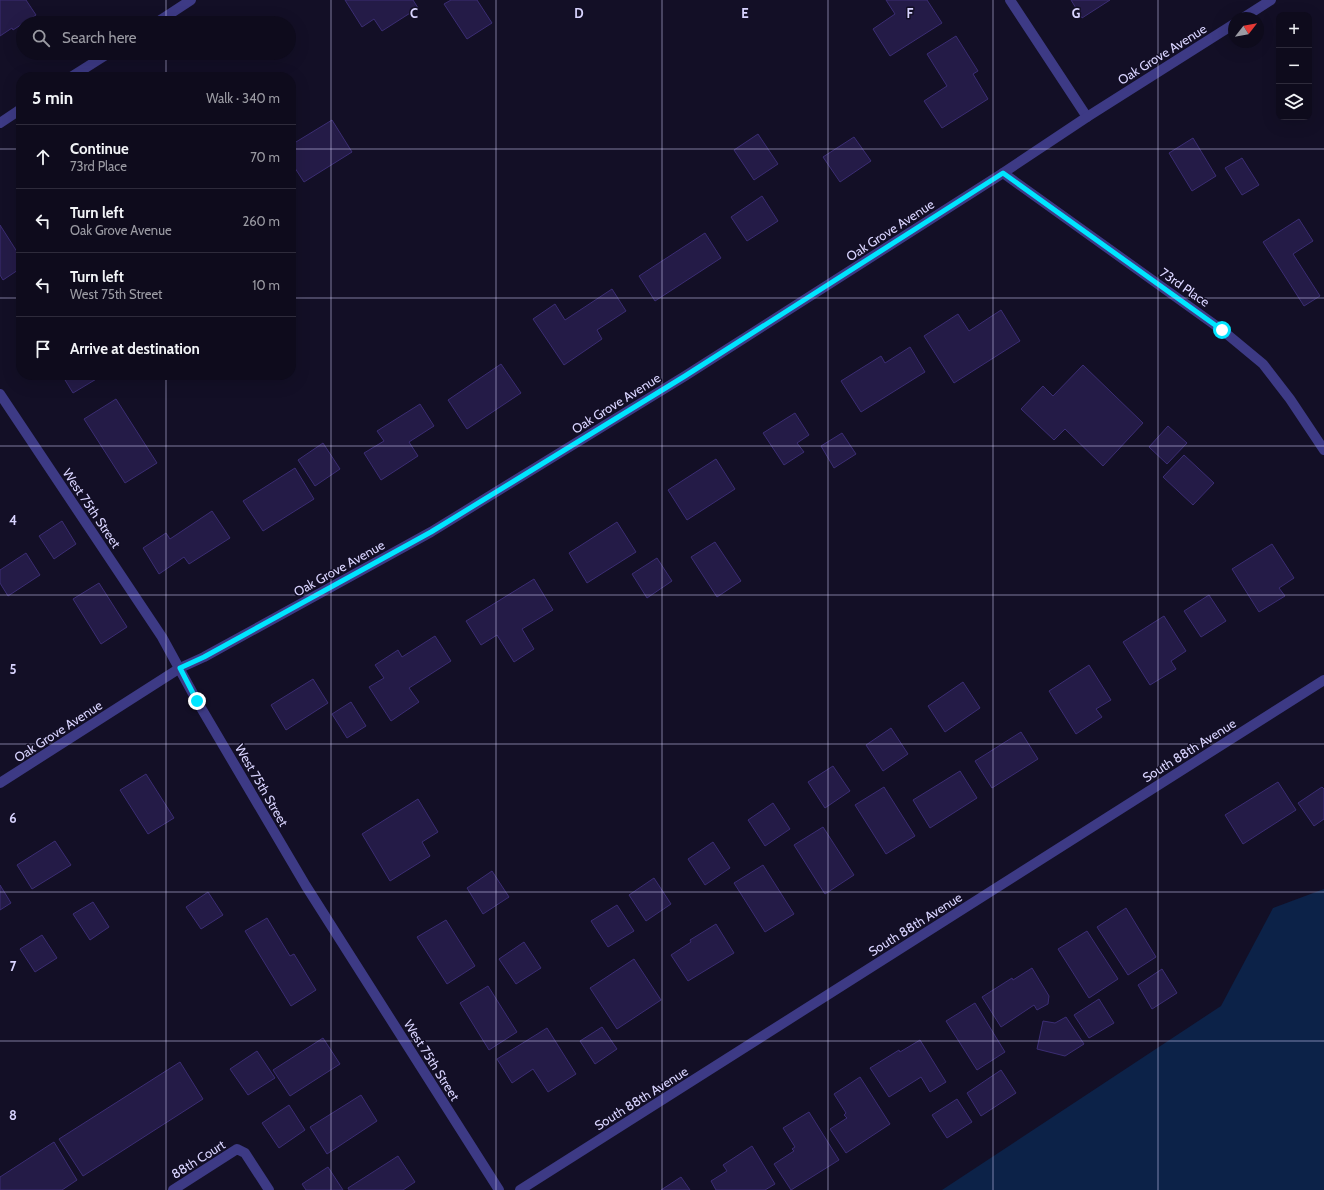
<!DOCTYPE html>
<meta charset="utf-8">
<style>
:root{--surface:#0e0b1c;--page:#1c1929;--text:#f1f3f6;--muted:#9b9ba3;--line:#2e2b3b}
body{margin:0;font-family:Cabin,sans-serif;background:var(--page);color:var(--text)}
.controls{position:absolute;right:12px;top:12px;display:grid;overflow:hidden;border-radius:8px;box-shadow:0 4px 16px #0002}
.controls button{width:36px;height:36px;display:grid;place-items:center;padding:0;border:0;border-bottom:1px solid var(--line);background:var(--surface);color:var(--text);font:20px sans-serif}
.compass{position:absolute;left:1228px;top:12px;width:36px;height:36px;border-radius:50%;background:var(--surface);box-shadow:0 4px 16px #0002;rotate:59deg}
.stop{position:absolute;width:12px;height:12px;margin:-9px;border:3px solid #00e5ff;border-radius:50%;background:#fff}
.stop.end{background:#00e5ff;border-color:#fff;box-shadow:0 1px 4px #0008}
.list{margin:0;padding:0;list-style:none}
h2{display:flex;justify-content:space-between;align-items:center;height:52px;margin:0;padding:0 16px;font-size:17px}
h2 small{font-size:13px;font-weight:400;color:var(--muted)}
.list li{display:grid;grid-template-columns:26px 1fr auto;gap:12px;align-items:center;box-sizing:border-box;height:64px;padding:0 16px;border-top:1px solid var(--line)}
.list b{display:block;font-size:15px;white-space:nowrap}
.list p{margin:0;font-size:13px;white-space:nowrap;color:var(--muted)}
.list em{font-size:13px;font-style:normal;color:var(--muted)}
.icon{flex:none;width:22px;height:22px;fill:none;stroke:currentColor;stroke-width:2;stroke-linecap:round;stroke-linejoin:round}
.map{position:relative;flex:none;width:1324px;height:1190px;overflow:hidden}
.search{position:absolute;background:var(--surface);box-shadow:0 4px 16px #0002;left:16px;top:16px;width:280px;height:44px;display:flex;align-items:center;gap:10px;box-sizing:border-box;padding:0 14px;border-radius:22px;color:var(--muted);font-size:15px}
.panel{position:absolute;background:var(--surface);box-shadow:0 4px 16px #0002;left:16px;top:72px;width:280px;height:308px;border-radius:16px}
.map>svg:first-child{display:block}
.water{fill:#0c2248}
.building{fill:#241b47;stroke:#3b2d73}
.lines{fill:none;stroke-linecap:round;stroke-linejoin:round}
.service{stroke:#3d3a85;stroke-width:10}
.minor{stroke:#3d3a85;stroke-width:10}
.route{stroke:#00e5ff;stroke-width:5}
.grid{fill:none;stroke:#d9d4ff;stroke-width:1;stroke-opacity:0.55}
.labels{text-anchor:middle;stroke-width:3;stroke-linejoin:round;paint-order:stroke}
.street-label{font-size:13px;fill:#d9d4ff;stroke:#130f26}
.grid-label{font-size:13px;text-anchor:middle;font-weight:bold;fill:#d9d4ff;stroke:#130f26;stroke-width:3;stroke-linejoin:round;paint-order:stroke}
</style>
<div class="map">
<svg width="1324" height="1190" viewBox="0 0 1324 1190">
<rect width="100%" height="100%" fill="#130f26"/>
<polygon class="water" points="1324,889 1324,1190 942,1190 1221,1006 1273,908"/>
<g class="building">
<polygon points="0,0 26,0 36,15 13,30 12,28 0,36"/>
<polygon points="345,0 413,0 418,8 382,31 374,19 362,27"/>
<polygon points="451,0 477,0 492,23 467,39 444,4"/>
<polygon points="886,0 927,0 942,23 890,56 873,29 895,14"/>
<polygon points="1071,0 1110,0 1082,18"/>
<polygon points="956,36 978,71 973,74 988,99 942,128 924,101 947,86 927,54"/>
<polygon points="332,120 352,152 304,182 291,162 291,145"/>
<polygon points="758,134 778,164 754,180 734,150"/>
<polygon points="854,137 871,161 840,182 823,157"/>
<polygon points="1193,138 1216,176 1192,191 1169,153"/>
<polygon points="1242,158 1259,185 1242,195 1225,168"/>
<polygon points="762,196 778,221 747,241 731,217"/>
<polygon points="1299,219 1313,241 1293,254 1320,296 1304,306 1263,242"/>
<polygon points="0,225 21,258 21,268 3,280 0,275"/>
<polygon points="705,233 721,258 655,301 639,276"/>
<polygon points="612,289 626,311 597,330 602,339 564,365 533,319 555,304 565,320"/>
<polygon points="1001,310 1020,341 954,383 924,336 958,314 969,331"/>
<polygon points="910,347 925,372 861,412 841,381 881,356 885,363"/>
<polygon points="501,364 521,393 467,429 448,400"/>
<polygon points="1083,365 1143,423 1103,466 1065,429 1054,440 1021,409 1043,386 1053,396"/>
<polygon points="62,375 96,375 98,378 73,393"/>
<polygon points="116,399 157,463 125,483 84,419"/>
<polygon points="420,404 434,426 409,442 418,456 381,480 364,453 384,441 377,431"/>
<polygon points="795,413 809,435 797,443 804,452 784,465 763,433"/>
<polygon points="1168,426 1187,443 1167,464 1149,447"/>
<polygon points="842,433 856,454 834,468 821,446"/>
<polygon points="323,443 340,469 315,486 298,460"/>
<polygon points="1184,455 1214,483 1193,505 1163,477"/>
<polygon points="716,459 735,489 687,520 668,490"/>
<polygon points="295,468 314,499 263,531 243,501"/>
<polygon points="212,511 230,538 189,564 184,557 159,574 143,548 166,533 170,539"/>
<polygon points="62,521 76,544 54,559 39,536"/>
<polygon points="617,522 636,552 587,583 569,553"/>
<polygon points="715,542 741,581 717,597 691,557"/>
<polygon points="1272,544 1294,578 1279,588 1285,596 1259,612 1232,569"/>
<polygon points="26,553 40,575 8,596 0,583 0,570"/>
<polygon points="657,558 672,581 647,598 632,574"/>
<polygon points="534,579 553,610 522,629 534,649 514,662 497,635 481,645 466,621"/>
<polygon points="99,583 127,627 101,644 73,599"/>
<polygon points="1209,595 1226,621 1201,637 1184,611"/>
<polygon points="1164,616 1186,651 1171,661 1176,669 1150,685 1123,642"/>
<polygon points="435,636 451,661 409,688 419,702 391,721 369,687 384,678 375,665 398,650 402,657"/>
<polygon points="1089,665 1111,700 1096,709 1102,717 1076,734 1049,691"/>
<polygon points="313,679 328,703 286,730 271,705"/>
<polygon points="963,682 980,708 945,732 928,706"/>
<polygon points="351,702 366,726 347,738 332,714"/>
<polygon points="891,728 908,754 883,771 866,745"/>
<polygon points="1021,732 1038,759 992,788 975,761"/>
<polygon points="833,766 850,791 825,808 808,782"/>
<polygon points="960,771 977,798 930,828 913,800"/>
<polygon points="146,774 174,818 148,834 120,790"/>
<polygon points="1278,782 1296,810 1243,844 1225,815"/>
<polygon points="884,787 915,836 886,854 855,805"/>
<polygon points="1322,787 1324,789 1324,819 1314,826 1298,803"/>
<polygon points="418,799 438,832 422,842 430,856 390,881 362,834"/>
<polygon points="773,803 790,829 765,846 748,820"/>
<polygon points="823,827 854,875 825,894 794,845"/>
<polygon points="55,841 71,865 32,889 17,865"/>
<polygon points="713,842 730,868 705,885 688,859"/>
<polygon points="763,865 794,914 765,932 734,883"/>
<polygon points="492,871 509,897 483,914 467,888"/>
<polygon points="654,878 671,904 646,921 629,895"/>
<polygon points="0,885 11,903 0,910"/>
<polygon points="208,892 223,915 201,929 186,907"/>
<polygon points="93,902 109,927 90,940 73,914"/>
<polygon points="617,905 634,931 608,947 591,921"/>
<polygon points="1126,908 1156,957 1128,975 1097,927"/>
<polygon points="267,918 290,956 294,954 316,990 291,1006 245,931"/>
<polygon points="446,920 475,966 447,984 417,937"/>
<polygon points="716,924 734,953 688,981 671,955 691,942 690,940"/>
<polygon points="1087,931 1118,979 1089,998 1058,949"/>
<polygon points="42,935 57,958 35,972 20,949"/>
<polygon points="524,942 541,968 516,984 499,959"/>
<polygon points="634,959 661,1000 617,1029 590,988"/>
<polygon points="1032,968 1049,996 1048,1004 1037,1010 1034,1005 1001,1027 982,997 1012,978 1013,980"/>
<polygon points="1162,969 1177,993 1152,1009 1138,985"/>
<polygon points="488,986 517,1032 489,1050 460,1003"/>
<polygon points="1099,999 1114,1023 1089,1038 1074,1015"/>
<polygon points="975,1003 1005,1052 977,1070 946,1021"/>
<polygon points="1066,1017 1084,1044 1065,1056 1037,1049 1043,1021 1055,1023"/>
<polygon points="602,1027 617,1049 595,1064 580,1041"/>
<polygon points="547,1028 576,1074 548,1092 533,1069 512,1083 497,1059"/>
<polygon points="323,1038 340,1064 290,1096 273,1070"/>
<polygon points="920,1040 946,1082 930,1092 921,1077 889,1097 870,1068 899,1050 900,1052"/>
<polygon points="257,1051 275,1078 248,1095 230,1069"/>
<polygon points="180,1062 203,1099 83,1176 59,1139"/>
<polygon points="1001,1070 1016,1093 981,1116 967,1093"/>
<polygon points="860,1077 890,1124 846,1153 830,1129 847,1118 844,1115 846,1113 834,1094"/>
<polygon points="361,1095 377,1121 327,1154 310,1127"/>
<polygon points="957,1099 972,1122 947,1138 932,1115"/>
<polygon points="289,1105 305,1130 279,1148 262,1123"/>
<polygon points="809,1112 839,1160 791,1190 774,1164 794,1151 792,1149 795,1147 783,1128"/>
<polygon points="54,1142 77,1180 62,1190 0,1190 0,1177"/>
<polygon points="752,1146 775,1184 765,1190 716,1190 711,1181 727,1171 723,1165"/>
<polygon points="398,1156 415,1182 403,1190 349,1190 348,1188"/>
<polygon points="328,1167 343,1190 306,1190 302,1184"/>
<polygon points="681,1177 690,1190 661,1190"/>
</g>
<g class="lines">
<polyline class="service" points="173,1190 237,1149 245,1153 269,1190"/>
<g class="minor">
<polyline points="1010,0 1087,117"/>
<polyline points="1243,18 1271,0"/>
<polyline points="156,23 191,0"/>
<polyline points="71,77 109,53"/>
<polyline points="0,123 21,109"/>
<polyline points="1003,173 1222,330 1263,364 1290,399 1324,450"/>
<polyline points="0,394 162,637 197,701 306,886 499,1190"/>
<polyline points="0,783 180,668 204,657 431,532 685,376 1003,173 1087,117 1234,24"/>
<polyline points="520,1190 1324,680"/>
</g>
</g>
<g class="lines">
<polyline class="route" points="197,701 180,668 204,657 431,532 685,376 1003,173 1222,330"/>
</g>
<path class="grid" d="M 166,0 L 166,23M 331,0 L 331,1190M 496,0 L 496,1190M 662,0 L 662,1190M 828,0 L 828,1190M 993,0 L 993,1190M 1158,0 L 1158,1190M 166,53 L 166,77M 0,149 L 21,149M 291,149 L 1324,149M 0,298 L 21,298M 291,298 L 1324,298M 166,375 L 166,1190M 0,446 L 1324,446M 0,595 L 1324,595M 0,744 L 1324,744M 0,892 L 1324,892M 0,1041 L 1324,1041"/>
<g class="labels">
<g class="street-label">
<text transform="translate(1162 54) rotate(-32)" y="5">Oak Grove Avenue</text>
<text transform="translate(890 230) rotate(-33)" y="5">Oak Grove Avenue</text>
<text transform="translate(1185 287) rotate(35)" y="5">73rd Place</text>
<text transform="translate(616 403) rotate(-32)" y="5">Oak Grove Avenue</text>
<text transform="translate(92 508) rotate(56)" y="5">West 75th Street</text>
<text transform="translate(339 568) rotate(-29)" y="5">Oak Grove Avenue</text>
<text transform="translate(58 731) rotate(-33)" y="5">Oak Grove Avenue</text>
<text transform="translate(1189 750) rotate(-32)" y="5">South 88th Avenue</text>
<text transform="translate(262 785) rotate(60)" y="5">West 75th Street</text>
<text transform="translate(915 924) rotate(-32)" y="5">South 88th Avenue</text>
<text transform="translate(432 1060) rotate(58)" y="5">West 75th Street</text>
<text transform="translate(641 1098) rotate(-32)" y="5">South 88th Avenue</text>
<text transform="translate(198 1159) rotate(-32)" y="5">88th Court</text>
</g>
</g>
<g class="grid-label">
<text x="414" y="18">C</text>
<text x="579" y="18">D</text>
<text x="745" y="18">E</text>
<text x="910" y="18">F</text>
<text x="1076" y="18">G</text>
<text x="13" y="525">4</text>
<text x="13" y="674">5</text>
<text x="13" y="823">6</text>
<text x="13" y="971">7</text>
<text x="13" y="1120">8</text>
</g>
</svg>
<div class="controls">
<button>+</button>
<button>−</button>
<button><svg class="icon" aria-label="layers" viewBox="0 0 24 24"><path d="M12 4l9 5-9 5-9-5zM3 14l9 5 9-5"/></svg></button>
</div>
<svg class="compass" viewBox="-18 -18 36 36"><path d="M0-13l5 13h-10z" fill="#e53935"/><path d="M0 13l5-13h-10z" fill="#9b9ba3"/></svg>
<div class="stop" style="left:1222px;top:330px"></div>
<div class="stop end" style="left:197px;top:701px"></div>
<div class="search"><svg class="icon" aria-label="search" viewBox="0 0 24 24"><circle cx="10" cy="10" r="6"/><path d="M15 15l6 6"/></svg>Search here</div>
<section class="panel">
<h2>5 min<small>Walk · 340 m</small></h2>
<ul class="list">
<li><svg class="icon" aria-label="ahead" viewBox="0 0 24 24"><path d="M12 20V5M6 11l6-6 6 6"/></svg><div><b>Continue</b><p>73rd Place</p></div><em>70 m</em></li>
<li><svg class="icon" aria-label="left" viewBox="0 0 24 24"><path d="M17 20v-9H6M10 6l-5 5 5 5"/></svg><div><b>Turn left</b><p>Oak Grove Avenue</p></div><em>260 m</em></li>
<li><svg class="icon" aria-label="left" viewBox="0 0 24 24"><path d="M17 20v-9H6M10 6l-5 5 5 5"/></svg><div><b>Turn left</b><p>West 75th Street</p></div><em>10 m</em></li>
<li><svg class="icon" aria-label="arrive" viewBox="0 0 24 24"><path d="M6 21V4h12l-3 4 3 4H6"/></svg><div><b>Arrive at destination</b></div></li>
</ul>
</section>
</div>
